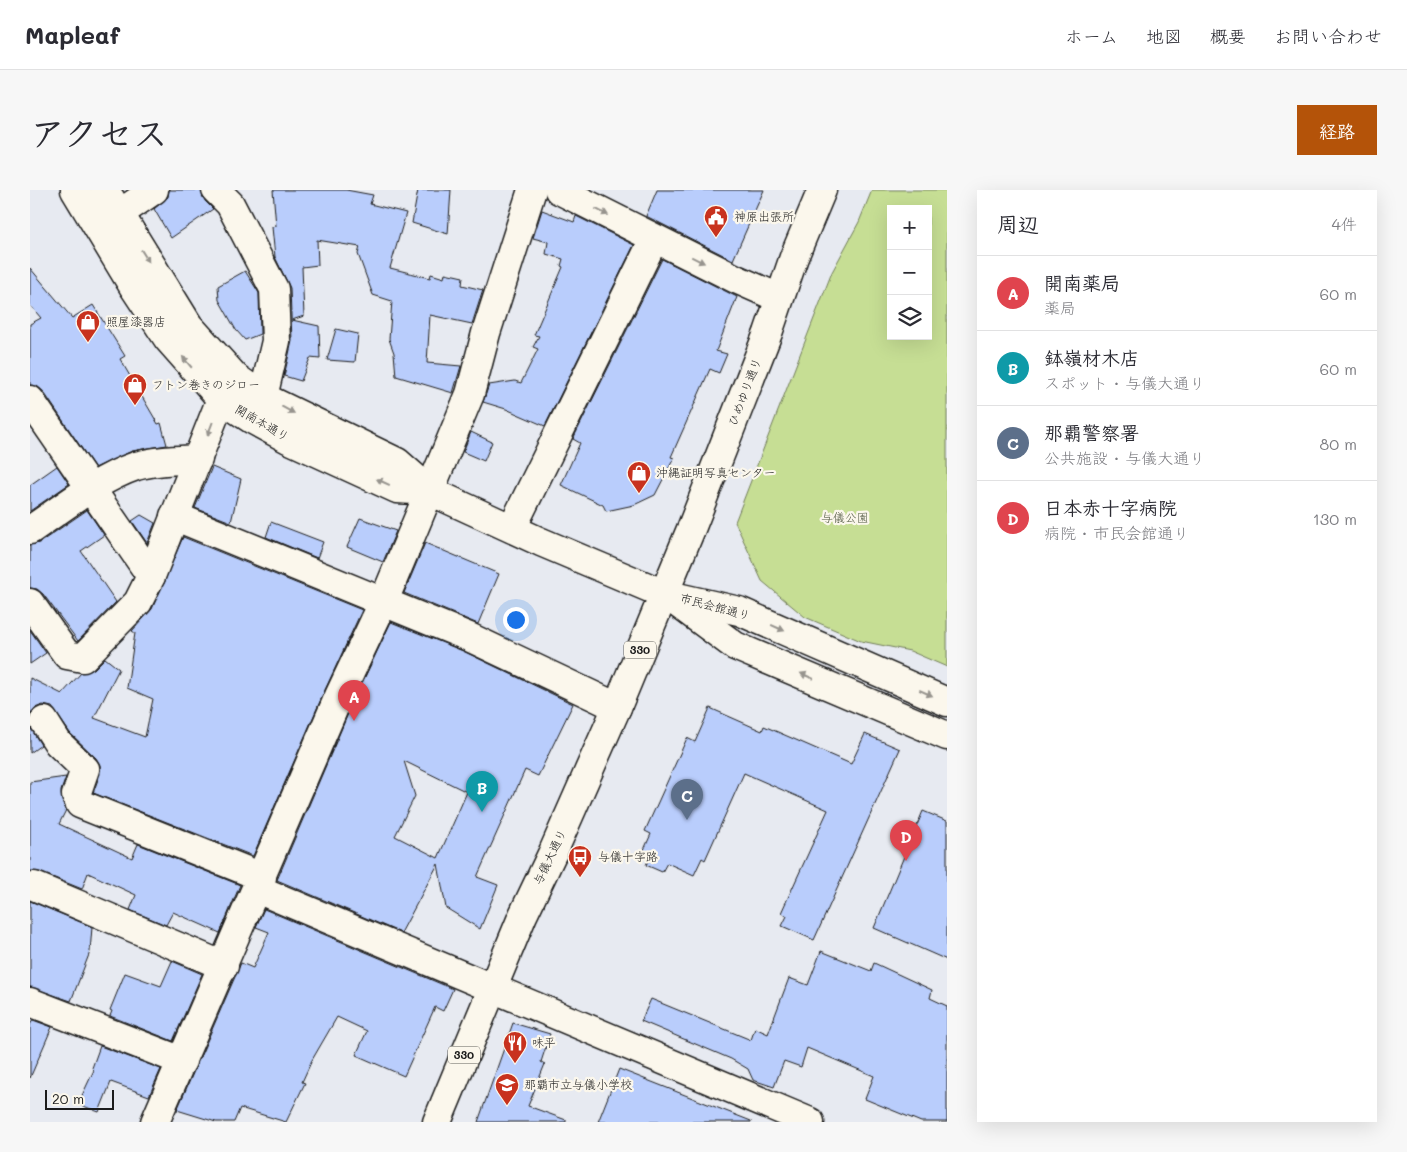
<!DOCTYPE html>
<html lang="ja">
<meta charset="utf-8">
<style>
:root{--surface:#fff;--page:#f7f7f7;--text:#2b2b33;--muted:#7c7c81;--line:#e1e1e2;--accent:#b45309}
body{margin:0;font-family:Mali,"Klee One",sans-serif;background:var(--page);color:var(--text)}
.controls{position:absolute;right:15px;top:15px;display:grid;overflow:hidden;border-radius:0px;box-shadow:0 5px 20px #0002}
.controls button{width:45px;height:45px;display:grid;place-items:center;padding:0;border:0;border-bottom:1px solid var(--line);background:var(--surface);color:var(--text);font:25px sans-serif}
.scale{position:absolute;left:15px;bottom:12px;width:69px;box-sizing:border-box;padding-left:5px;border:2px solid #1c1c1c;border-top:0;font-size:14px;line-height:18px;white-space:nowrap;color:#1c1c1c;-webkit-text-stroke:4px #fbf7ec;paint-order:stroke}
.you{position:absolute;left:485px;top:429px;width:18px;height:18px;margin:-12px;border:4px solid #fff;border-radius:50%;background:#1a73e8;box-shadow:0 0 0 8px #1a73e833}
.badge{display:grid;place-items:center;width:32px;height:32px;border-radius:50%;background:var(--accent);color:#fff;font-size:16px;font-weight:700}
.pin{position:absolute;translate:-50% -41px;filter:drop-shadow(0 1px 2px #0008)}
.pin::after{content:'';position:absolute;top:26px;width:18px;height:15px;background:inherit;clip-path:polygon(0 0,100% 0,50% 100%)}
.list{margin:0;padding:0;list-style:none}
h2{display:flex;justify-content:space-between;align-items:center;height:65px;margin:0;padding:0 20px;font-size:21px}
h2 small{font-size:16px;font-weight:400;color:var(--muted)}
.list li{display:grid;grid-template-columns:32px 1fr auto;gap:15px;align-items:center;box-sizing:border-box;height:75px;padding:0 20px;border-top:1px solid var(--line)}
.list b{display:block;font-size:19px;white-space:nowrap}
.list p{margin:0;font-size:16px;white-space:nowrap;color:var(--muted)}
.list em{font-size:16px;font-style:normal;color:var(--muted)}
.icon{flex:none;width:28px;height:28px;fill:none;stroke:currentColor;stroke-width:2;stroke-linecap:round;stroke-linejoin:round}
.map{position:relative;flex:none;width:917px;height:932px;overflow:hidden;border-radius:0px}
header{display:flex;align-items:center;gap:30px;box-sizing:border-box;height:70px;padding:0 25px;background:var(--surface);border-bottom:1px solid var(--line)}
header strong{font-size:24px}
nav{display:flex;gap:28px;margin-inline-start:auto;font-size:18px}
.intro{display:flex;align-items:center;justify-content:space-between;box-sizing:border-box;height:120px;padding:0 30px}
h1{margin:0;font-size:35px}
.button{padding:12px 22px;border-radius:0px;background:var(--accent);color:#fff;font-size:18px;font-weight:700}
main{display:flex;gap:30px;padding:0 30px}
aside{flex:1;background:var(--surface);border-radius:0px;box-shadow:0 5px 20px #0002}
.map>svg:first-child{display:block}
.green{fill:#c6de94;stroke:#717d58;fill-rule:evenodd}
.building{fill:#b9cdfc;stroke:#1c1c1c;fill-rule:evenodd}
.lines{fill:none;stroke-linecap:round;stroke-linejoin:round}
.street-casing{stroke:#1c1c1c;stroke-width:31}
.secondary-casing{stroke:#1c1c1c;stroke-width:31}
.highway-casing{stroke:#1c1c1c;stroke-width:31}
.street{stroke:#fbf7ec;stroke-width:28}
.secondary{stroke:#fbf7ec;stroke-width:28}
.highway{stroke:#fbf7ec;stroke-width:28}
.oneway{fill:#97948e}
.labels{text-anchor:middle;stroke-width:4.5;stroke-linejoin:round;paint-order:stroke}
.shield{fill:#fbf7ec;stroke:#5f5e5a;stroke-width:1}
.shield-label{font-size:11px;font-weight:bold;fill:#1c1c1c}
.poi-label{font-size:12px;fill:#1c1c1c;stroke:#fbf7ec;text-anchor:start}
.street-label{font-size:12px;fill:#1c1c1c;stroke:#fbf7ec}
.park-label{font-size:12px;fill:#4f5640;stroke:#fbf7ec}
</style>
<header>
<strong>Mapleaf</strong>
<nav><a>ホーム</a><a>地図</a><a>概要</a><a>お問い合わせ</a></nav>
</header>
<div class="intro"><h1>アクセス</h1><a class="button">経路</a></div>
<main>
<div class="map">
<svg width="917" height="932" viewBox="0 0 917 932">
<rect width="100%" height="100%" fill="#e7eaf1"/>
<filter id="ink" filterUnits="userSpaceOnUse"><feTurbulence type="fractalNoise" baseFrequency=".02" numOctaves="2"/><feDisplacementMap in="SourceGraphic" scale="10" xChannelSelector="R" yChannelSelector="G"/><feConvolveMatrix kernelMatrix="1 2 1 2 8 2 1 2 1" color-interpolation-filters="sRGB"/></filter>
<g filter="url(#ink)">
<path class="green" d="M 842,0 L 917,0 L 917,477 L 880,461 L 831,451 L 775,427 L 732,391 L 705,332 L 802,82 L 829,32 ZM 861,19 L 898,19 L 898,146 L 861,146 Z"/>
<g class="building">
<polygon points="139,0 171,0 175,11 183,19 141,48 124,19 138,7"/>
<polygon points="243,0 316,0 343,5 340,14 376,23 360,78 400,88 401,84 414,88 415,83 433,87 432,95 453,100 442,134 400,125 397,173 431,176 423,203 366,186 364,163 359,149 362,111 343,105 328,64 330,57 287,50 288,75 272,77 274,126 262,130 289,136 290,169 280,168 271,191 254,186 262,151 260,98 245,67 242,37 246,36"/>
<polygon points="388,0 421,0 418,44 382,33"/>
<polygon points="627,0 734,0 703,70 616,26"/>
<polygon points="512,20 544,32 546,26 604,55 515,236 476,219 453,212 459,195 485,191 491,193 508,159 503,157 509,146 504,145 533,77 531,76 533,69 516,64 518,52 503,48"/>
<polygon points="632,69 707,107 686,161 697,164 689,183 680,179 641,267 644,268 625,305 604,315 576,321 573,315 531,295 550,253 543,249"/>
<polygon points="0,78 42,128 63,115 95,166 90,169 128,234 131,233 137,255 102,261 65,278 13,201 7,196 0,195 0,134 11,128 0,115"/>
<polygon points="215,81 229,103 230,144 215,150 206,140 189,110 188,96"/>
<polygon points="306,139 328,144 325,172 297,170"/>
<polygon points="441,242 462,252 454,271 433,262"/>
<polygon points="27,276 39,294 0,321 0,295"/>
<polygon points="182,277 211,289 201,332 165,318"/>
<polygon points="57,320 74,345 51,361 86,412 48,451 13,404 7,399 0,398 0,355 9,353"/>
<polygon points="111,325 125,333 117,353 102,331"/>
<polygon points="330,328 366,341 353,372 317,357"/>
<polygon points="241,332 293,352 287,368 236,347"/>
<polygon points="153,347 332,420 295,500 223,666 63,603 70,584 70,575 66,568 40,543 22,517 13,515 5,518 0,524 0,488 32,504 51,483 64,479 75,468 89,479 64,528 115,547 123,509 97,498 105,443 102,441 122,419"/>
<polygon points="395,353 469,384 448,434 374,403"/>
<path d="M 361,432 L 433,461 L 543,514 L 508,586 L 495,580 L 447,687 L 468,695 L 450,739 L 416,718 L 408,674 L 371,743 L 247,690 L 323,512 ZM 374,571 L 437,602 L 408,668 L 365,646 L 385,606 Z"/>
<polygon points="0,440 16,463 0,474"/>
<polygon points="680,518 732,541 734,536 821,574 835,544 870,559 784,750 752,736 757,726 751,723 798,620 714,583 675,670 672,668 664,685 637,673 632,682 616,675 621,665 613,662 621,644 615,641 657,548 665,552"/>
<polygon points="0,537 11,555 0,563"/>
<polygon points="36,587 31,601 32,611 36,620 29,634 102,668 108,654 210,695 190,743 143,722 136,735 100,720 106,705 58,683 52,699 10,682 0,681 0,592"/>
<polygon points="893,621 917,631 917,770 844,738"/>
<polygon points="0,711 62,737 60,762 41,811 0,797"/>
<polygon points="234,719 423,799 413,821 405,817 374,886 326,865 337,841 307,827 282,870 272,892 275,893 256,932 210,918 204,932 186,932 147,920 211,773 223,778 239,742 226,737"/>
<polygon points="791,761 841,781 844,773 902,800 900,808 917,816 917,932 891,932 835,909 844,886 777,858 771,877 754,871 744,897 723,890 718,879 701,869 611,831 621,809 721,850 725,838 738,844 759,788 778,795"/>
<polygon points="142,771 172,784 143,851 80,826 82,821 80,820 95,783 131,796"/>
<polygon points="3,830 22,837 0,888 0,835"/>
<polygon points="483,833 520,844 511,872 515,874 498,916 536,930 536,932 448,932"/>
<polygon points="70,856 131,879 119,906 81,892 69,922 48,914 64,880 62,878"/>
<polygon points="589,879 721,931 721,932 568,932"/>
</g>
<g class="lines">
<g class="street-casing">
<g id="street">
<polyline points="186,0 200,14 244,99 246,151 233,207 225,227"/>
<polyline points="529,0 706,89 749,108"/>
<polyline points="70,37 124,0"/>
<polyline points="0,210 121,386"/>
<polyline points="144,326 439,447 587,517"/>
<polyline points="482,338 624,49"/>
<path d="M 0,340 C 33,318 68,289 106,276 C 126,270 148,270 168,269"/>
<polyline points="0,413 37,465 53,468 108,412 121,386 191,209"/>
<polyline points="14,531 28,553 55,579 46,605 50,614 232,687"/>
<polyline points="4,696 194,776"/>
<polyline points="227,699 780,932"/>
<polyline points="0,812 152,871"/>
<polyline points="125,932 309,506 353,413 440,204 456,143 502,0"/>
</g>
</g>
<g class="secondary-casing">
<g id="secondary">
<polyline points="45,0 103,96 138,149 191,209 223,230 258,249 367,299 400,301"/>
<polyline points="75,0 159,136 205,187 233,207 367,272 400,301 511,352 634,404 709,421 917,512"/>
<polyline points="642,409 705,456 917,546"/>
</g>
</g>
<g class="highway-casing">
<polyline id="highway" points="407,932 493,725 523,662 587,517 661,339 738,143 764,67 792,0"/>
</g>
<use href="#street" class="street"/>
<use href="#secondary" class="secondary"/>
<use href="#highway" class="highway"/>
</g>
<defs><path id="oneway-solid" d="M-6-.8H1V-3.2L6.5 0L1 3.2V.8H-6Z" transform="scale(1.25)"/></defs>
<g class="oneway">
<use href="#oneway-solid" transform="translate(572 22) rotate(27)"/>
<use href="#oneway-solid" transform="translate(115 66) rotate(58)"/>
<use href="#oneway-solid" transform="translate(668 70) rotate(26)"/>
<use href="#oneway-solid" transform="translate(157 172) rotate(-130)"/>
<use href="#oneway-solid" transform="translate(258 220) rotate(28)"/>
<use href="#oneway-solid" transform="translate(180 239) rotate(111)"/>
<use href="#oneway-solid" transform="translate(353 292) rotate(-155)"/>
<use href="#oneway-solid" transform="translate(748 438) rotate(24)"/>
<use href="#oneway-solid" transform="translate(777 486) rotate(-157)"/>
<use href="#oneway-solid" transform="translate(896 503) rotate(24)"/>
</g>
</g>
<defs>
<g id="civic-pin" transform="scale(1.25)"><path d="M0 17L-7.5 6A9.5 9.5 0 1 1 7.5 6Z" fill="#c8321e" stroke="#fbf7ec"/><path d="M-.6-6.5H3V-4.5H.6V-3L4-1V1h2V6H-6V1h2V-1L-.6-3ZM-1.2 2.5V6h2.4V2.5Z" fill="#fff"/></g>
<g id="shop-pin" transform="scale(1.25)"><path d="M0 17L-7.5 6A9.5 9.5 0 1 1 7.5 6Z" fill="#c8321e" stroke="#fbf7ec"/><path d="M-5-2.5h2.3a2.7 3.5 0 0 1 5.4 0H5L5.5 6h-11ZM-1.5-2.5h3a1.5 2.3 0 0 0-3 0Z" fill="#fff"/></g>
<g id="bus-pin" transform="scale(1.25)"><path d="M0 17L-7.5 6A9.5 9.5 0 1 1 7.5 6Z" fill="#c8321e" stroke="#fbf7ec"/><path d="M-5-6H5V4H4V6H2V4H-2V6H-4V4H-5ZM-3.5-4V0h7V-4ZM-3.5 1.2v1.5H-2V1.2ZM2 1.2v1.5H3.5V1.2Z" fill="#fff"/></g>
<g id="restaurant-pin" transform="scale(1.25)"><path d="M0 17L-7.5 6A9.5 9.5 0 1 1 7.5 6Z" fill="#c8321e" stroke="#fbf7ec"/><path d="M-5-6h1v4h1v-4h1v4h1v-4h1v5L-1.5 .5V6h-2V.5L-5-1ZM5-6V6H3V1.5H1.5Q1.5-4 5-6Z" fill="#fff"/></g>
<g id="school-pin" transform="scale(1.25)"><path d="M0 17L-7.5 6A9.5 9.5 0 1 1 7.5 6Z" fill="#c8321e" stroke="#fbf7ec"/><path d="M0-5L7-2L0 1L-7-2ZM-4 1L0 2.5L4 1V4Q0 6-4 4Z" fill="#fff"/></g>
</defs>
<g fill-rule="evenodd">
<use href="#civic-pin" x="686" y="27"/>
<use href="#shop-pin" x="58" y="132"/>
<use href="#shop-pin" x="105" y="195"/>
<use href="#shop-pin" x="609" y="283"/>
<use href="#bus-pin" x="550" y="667"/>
<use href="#restaurant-pin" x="485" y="853"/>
<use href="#school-pin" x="477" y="895"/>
</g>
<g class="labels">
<g class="shield">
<rect x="594" y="451.5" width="32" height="17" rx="4"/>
<rect x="418" y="856.5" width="32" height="17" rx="4"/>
</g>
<g class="shield-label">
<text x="610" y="464">330</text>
<text x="434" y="869">330</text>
</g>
<g class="poi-label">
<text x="704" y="31">神原出張所</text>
<text x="76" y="136">照屋漆器店</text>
<text x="122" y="199">フトン巻きのジロー</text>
<text x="626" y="287">沖縄証明写真センター</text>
<text x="568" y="671">与儀十字路</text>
<text x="502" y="857">味平</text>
<text x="494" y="899">那覇市立与儀小学校</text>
</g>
<g class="street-label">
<text transform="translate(715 202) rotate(-69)" y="4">ひめゆり通り</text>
<text transform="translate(232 233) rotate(30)" y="4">開南本通り</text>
<text transform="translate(685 417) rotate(15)" y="4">市民会館通り</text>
<text transform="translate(520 667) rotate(-64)" y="4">与儀大通り</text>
</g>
<g class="park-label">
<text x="815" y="332">与儀公園</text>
</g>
</g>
</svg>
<div class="controls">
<button>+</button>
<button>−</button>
<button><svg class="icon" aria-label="layers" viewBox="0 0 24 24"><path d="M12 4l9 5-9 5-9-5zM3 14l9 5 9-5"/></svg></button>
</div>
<div class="scale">20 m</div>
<div class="you"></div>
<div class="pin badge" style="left:324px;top:531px;background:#e0444e">A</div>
<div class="pin badge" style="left:452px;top:622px;background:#0f9aa8">B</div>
<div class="pin badge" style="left:657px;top:630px;background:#5c6f8a">C</div>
<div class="pin badge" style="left:876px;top:671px;background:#e0444e">D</div>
</div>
<aside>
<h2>周辺<small>4件</small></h2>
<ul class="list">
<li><span class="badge" style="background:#e0444e">A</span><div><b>開南薬局</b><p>薬局</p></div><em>60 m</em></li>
<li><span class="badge" style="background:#0f9aa8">B</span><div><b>鉢嶺材木店</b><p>スポット · 与儀大通り</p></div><em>60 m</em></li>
<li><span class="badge" style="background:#5c6f8a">C</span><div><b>那覇警察署</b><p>公共施設 · 与儀大通り</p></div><em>80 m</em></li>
<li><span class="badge" style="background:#e0444e">D</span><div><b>日本赤十字病院</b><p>病院 · 市民会館通り</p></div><em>130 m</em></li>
</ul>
</aside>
</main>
